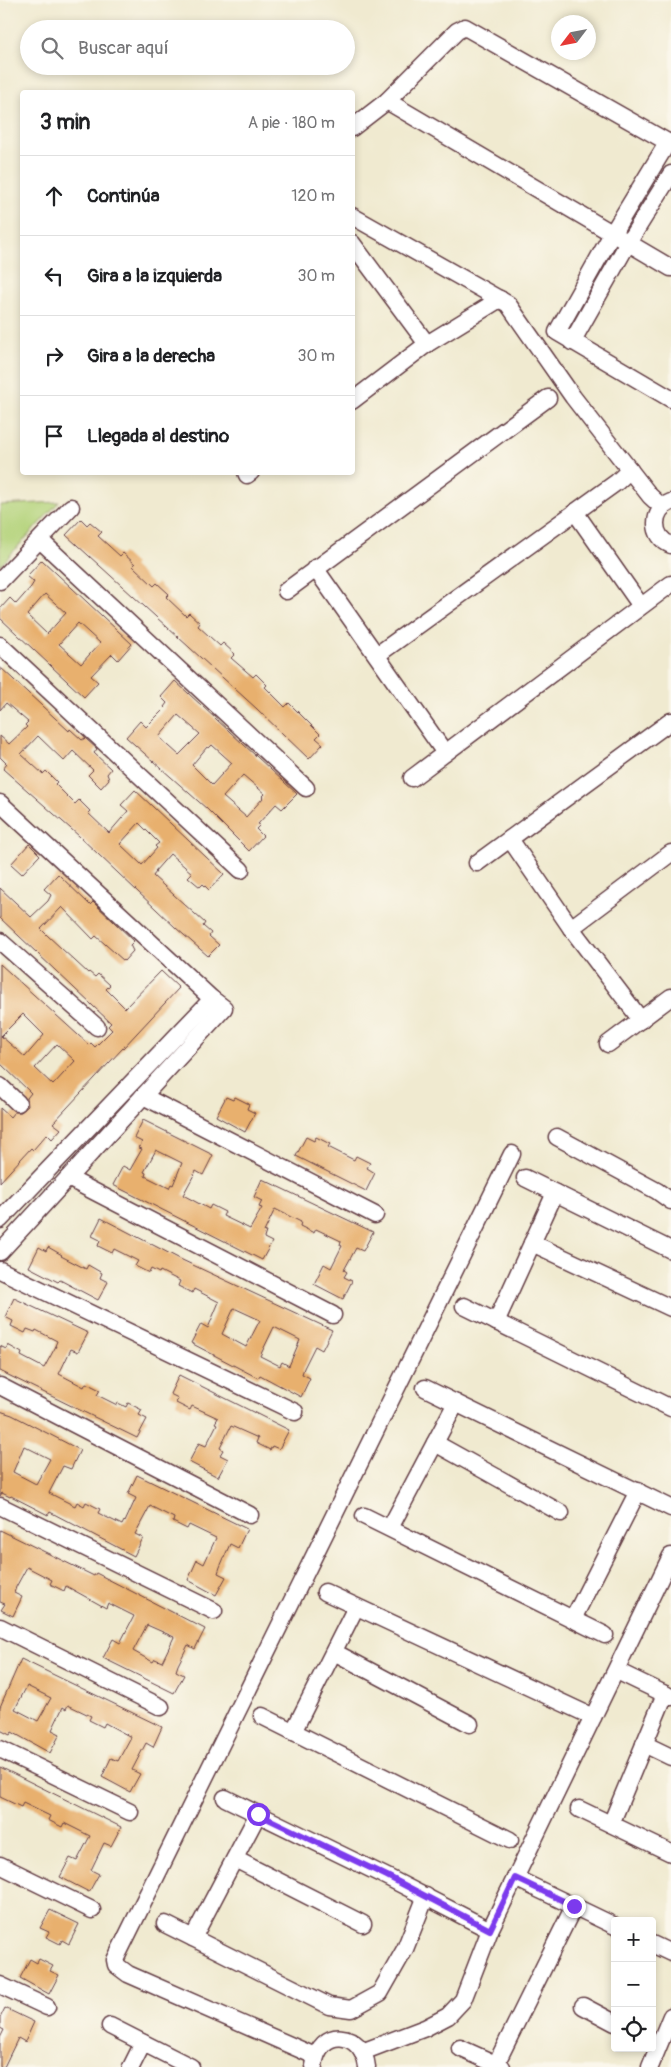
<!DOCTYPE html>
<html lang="es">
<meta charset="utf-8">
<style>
:root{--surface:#fff;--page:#f2f2f2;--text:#202124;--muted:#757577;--line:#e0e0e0}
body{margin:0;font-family:Pangolin,sans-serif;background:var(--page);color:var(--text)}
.controls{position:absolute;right:15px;bottom:15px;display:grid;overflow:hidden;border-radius:5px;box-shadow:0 2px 8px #0003}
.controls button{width:45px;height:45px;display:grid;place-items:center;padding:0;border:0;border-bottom:1px solid var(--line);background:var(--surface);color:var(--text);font:25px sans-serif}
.compass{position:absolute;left:551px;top:15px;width:45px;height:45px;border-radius:50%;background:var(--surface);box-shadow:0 2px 8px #0003;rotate:238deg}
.stop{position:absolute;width:15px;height:15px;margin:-11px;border:4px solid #7c3aed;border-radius:50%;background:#fff}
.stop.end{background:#7c3aed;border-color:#fff;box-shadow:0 1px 5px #0008}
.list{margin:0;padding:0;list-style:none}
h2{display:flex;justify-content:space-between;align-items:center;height:65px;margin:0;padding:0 20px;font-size:21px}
h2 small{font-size:16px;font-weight:400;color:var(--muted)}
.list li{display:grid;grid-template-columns:32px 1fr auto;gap:15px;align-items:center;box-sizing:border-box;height:80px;padding:0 20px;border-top:1px solid var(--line)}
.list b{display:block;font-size:19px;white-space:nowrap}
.list em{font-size:16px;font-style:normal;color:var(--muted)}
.icon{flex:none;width:28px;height:28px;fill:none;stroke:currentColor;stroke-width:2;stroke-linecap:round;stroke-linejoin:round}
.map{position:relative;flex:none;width:671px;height:2067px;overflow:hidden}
.search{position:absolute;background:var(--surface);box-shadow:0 2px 8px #0003;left:20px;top:20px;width:335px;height:55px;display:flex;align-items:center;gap:12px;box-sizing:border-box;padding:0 18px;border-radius:28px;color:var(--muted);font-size:19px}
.panel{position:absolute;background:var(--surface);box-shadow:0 2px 8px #0003;left:20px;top:90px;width:335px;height:385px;border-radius:5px}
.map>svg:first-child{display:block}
.green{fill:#b4d37a;stroke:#7f7952}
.building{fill:#e8b06e;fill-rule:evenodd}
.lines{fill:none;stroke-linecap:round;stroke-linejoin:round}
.street-casing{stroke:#633d44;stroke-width:19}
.street{stroke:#fff;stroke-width:16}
.route{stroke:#7c3aed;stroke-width:6}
</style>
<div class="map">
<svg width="671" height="2067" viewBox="0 0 671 2067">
<rect width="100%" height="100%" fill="#fbf7ec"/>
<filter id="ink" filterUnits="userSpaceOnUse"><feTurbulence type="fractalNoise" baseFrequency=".02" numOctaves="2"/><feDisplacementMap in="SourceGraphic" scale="10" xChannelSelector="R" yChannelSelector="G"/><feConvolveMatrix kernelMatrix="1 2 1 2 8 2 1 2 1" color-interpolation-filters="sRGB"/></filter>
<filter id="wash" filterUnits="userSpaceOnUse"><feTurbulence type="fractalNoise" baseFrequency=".0096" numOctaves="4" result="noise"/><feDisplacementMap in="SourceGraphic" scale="20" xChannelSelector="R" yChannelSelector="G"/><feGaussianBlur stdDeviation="1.12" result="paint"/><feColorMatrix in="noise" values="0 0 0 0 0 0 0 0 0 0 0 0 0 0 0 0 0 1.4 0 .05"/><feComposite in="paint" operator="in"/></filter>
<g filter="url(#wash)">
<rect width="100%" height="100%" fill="#f0ead0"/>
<polygon class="green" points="59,502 0,566 0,505"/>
<g id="blocks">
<g class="building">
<polygon points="81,519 87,525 90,522 102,532 98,536 120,556 123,553 135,564 133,566 154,586 157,583 169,594 166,597 186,616 189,613 200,623 198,626 220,646 223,643 235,654 231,658 253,677 256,674 267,685 265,687 285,707 289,703 320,734 316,738 323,744 309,759 257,709 66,535"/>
<path d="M 42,560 L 132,644 L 118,660 L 112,654 L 91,676 L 98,682 L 84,697 L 0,618 L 0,609 L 10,598 L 16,604 L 31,587 L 34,582 L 27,576 ZM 45,594 L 66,613 L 47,634 L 27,615 ZM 78,623 L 100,643 L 81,664 L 59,644 Z"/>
<path d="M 0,667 L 69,731 L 70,729 L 82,740 L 85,738 L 97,749 L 94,753 L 111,769 L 107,774 L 109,779 L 101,788 L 88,775 L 93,770 L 73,751 L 64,761 L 38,736 L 21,754 L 43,774 L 46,771 L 57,782 L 55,784 L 75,804 L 79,800 L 90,811 L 88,813 L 109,833 L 128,811 L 121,805 L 135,790 L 224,874 L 209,890 L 203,884 L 200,887 L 188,877 L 192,873 L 170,854 L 155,871 L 156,872 L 153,876 L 205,923 L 203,926 L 211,933 L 209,936 L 219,945 L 208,956 L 176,928 L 79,836 L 3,769 L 7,764 L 0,757 L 0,736 L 9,744 L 27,727 L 25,725 L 28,722 L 6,703 L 0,710 ZM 139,823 L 159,843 L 155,846 L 157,848 L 142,865 L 120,844 Z"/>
<path d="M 175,681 L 297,794 L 282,809 L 276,804 L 258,824 L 260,825 L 256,829 L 263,836 L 249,851 L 207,809 L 126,737 L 140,721 L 146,727 L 165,708 L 164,707 L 167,703 L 161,697 ZM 178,715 L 200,734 L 179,755 L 159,737 ZM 212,745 L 232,763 L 212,785 L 192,765 L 207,747 L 209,748 ZM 243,775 L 265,794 L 262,797 L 263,798 L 246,817 L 223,797 Z"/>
<polygon points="29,844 40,855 22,874 11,864"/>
<path d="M 58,874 L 90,905 L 93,902 L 134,941 L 130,945 L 133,951 L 124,961 L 96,936 L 93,939 L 62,907 L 41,929 L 48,936 L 88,973 L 89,972 L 95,977 L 98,974 L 110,985 L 106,989 L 125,1008 L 161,971 L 179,988 L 53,1123 L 61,1129 L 52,1139 L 47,1134 L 33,1150 L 31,1148 L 0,1182 L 0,1108 L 10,1117 L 14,1112 L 21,1112 L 28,1106 L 27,1098 L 31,1093 L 0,1063 L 0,964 L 89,1045 L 91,1043 L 95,1047 L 112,1030 L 108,1026 L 111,1023 L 0,918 L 0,888 L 31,917 L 48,901 L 51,895 L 44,889 ZM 23,1014 L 44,1035 L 25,1057 L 1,1036 ZM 57,1044 L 75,1061 L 53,1085 L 35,1068 Z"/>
<polygon points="226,1097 233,1100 235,1097 249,1104 247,1109 255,1113 245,1132 216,1116"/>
<path d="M 143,1120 L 213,1155 L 203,1175 L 196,1171 L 183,1195 L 209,1209 L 211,1205 L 225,1212 L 223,1216 L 250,1229 L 262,1208 L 259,1207 L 262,1201 L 254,1197 L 262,1179 L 373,1232 L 363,1251 L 356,1248 L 344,1270 L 347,1272 L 344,1277 L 352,1281 L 343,1299 L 314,1284 L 324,1264 L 331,1268 L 342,1246 L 340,1245 L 341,1241 L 316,1229 L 314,1233 L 300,1226 L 301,1222 L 275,1209 L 264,1232 L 266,1232 L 264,1238 L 272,1242 L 262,1260 L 113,1185 L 123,1166 L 130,1170 L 142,1149 L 139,1148 L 142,1142 L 134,1138 ZM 156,1150 L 182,1163 L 173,1185 L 171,1184 L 169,1188 L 145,1176 L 146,1173 L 144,1172 Z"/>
<polygon points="306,1137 314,1141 316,1137 330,1144 328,1147 354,1160 356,1156 370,1163 367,1168 375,1173 366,1191 296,1156"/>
<path d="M 101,1218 L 180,1259 L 332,1330 L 322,1350 L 315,1346 L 304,1368 L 302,1374 L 310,1378 L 301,1397 L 260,1375 L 258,1378 L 191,1343 L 201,1324 L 208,1328 L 219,1302 L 194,1289 L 192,1293 L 178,1286 L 180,1281 L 160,1271 L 159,1273 L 151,1269 L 149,1273 L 135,1266 L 138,1261 L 114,1249 L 112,1253 L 98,1246 L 100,1240 L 92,1236 ZM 234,1308 L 260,1320 L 246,1347 L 222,1334 ZM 274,1327 L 300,1340 L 289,1366 L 282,1362 L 280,1366 L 260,1356 Z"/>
<polygon points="39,1247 46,1251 48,1247 62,1255 61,1256 86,1269 88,1265 102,1273 100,1278 108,1282 98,1300 60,1280 58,1282 29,1267"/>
<polygon points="14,1298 88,1333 78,1352 71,1349 59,1374 84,1387 86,1383 100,1390 97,1395 117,1405 118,1403 126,1407 128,1403 142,1410 139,1415 147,1419 137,1438 0,1371 0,1346 6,1349 8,1345 22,1353 21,1356 44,1368 56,1346 55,1346 57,1341 36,1330 35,1332 27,1329 25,1333 11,1326 13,1321 5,1317"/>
<polygon points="179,1375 289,1430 279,1449 272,1446 270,1450 256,1443 258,1438 231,1426 220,1448 223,1450 220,1455 228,1459 218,1477 189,1462 199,1443 206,1446 217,1424 215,1423 218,1418 192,1406 190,1410 176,1403 178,1398 170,1394"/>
<path d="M 0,1411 L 12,1415 L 80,1450 L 71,1469 L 63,1466 L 49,1493 L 75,1506 L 77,1502 L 84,1506 L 86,1502 L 100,1509 L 98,1513 L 122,1525 L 124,1521 L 125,1522 L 136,1498 L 128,1494 L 137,1475 L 247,1529 L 238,1548 L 230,1544 L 220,1567 L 218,1573 L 226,1577 L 216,1595 L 188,1580 L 197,1560 L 204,1564 L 216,1538 L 189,1525 L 187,1529 L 173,1522 L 174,1518 L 150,1506 L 135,1534 L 143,1538 L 134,1556 L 50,1512 L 48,1515 L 11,1496 L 10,1497 L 2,1493 L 0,1496 ZM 24,1446 L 50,1459 L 36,1484 L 13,1472 Z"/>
<path d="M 0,1530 L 94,1576 L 96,1573 L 205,1629 L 195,1649 L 188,1645 L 178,1665 L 176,1671 L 184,1675 L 174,1693 L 103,1658 L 113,1639 L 120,1643 L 134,1616 L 108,1603 L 106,1608 L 66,1586 L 64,1591 L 50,1584 L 52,1580 L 27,1567 L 16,1587 L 14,1593 L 22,1597 L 13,1616 L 1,1610 L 5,1604 L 0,1602 ZM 147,1625 L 174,1637 L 162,1662 L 155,1659 L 153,1662 L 133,1651 Z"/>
<path d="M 21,1659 L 162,1727 L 153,1747 L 146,1743 L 132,1770 L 140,1774 L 130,1792 L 102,1777 L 111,1758 L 118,1761 L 131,1737 L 105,1723 L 103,1727 L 89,1720 L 91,1716 L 68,1705 L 66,1709 L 63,1707 L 52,1730 L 60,1734 L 50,1753 L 12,1732 L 10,1735 L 0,1730 L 0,1707 ZM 27,1686 L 51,1698 L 38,1721 L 15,1709 Z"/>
<polygon points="0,1767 121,1827 111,1846 104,1843 91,1870 99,1874 89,1892 60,1877 70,1858 77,1861 90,1836 64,1823 62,1827 48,1820 50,1816 23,1803 21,1807 0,1797"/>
<polygon points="50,1910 79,1924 69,1944 62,1940 60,1944 46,1937 49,1932 40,1928"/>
<polygon points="30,1959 37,1963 39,1959 53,1966 50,1971 59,1975 49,1994 20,1978"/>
<polygon points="5,2008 34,2022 25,2042 18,2038 4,2067 0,2067 0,2038 4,2030 0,2028 0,2018"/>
</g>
</g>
</g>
<g filter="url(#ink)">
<use href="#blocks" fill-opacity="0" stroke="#633d44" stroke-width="1"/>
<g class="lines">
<g class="street-casing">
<g id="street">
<polyline points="387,101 671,268"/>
<polyline points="352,128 387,101 457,31 465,27 671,144"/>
<polyline points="668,142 612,234 557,332 671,399"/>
<polyline points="352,216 508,304 573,397 650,496 662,507"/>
<polyline points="352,243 427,344"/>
<polyline points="572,342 628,243 671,174"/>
<polyline points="352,401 427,344 500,299"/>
<polyline points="246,472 247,475 251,472"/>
<path d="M 671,502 C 651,510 651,537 671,545"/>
<polyline points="575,512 641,606"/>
<polyline points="40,540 306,788"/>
<polyline points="315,568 445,753"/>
<polyline points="0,581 71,507"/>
<polyline points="286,591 548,398"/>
<polyline points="0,645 241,870"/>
<polyline points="377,655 617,482 630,470"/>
<polyline points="412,778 671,584"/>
<polyline points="0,803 212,999 224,1008 0,1252"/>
<polyline points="510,839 571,928 641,1020"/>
<polyline points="477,863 671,721"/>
<polyline points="571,928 671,853"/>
<polyline points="0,941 97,1027"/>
<polyline points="608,1044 671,997"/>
<polyline points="0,1086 18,1103"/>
<polyline points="143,1096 375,1215"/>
<polyline points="557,1137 657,1191 671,1201"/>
<polyline points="68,1178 333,1315"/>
<polyline points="525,1178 671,1250"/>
<polyline points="0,1220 212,999"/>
<polyline points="532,1243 671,1308"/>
<polyline points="0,1270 295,1412"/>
<polyline points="464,1306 671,1408"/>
<polyline points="496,1322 555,1193"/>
<polyline points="0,1386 250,1515"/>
<polyline points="425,1388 671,1508"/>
<polyline points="435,1443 561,1513"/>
<polyline points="0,1506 214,1611"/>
<polyline points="364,1516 605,1635"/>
<polyline points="390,1528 456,1403"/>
<polyline points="325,1592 593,1717"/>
<polyline points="573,1619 638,1491"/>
<polyline points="0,1627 161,1707"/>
<polyline points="334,1652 470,1724"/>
<polyline points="617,1671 671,1697"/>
<polyline points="262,1716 510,1840"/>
<polyline points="293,1732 356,1607"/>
<polyline points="644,1744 671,1757"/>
<polyline points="0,1749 130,1812"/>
<polyline points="225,1798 387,1877 490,1930"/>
<polyline points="579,1809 671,1853"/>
<polyline points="611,1824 665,1694"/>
<polyline points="235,1859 363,1924"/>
<polyline points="0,1865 92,1910"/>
<polyline points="515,1878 615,1926"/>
<polyline points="165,1924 329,2006 351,2009 380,1993 405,1949 426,1896"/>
<polyline points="193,1938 258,1814"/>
<polyline points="652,1944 671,1953"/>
<polyline points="0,1985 47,2007"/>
<polyline points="583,2006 615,2023"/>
<polyline points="110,2026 191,2067"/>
<polyline points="460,2048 502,2067"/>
<polyline points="362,2052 425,2028 448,2016 463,2000 490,1930 671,1556"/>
<polyline points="315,2056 128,1974 116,1965 115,1960 512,1154"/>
<polyline points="496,2064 574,1906"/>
<path d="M 314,2066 C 319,2025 363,2031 367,2067"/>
<polyline points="131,2067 143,2043"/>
<polyline points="650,2067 671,2016"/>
</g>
</g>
<use href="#street" class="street"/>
</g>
</g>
<g class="lines" filter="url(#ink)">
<polyline class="route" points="258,1814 387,1876 490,1930 515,1878 574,1906"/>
</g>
</svg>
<div class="controls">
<button>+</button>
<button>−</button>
<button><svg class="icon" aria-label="locate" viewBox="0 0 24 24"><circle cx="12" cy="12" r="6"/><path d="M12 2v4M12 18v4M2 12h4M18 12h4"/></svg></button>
</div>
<svg class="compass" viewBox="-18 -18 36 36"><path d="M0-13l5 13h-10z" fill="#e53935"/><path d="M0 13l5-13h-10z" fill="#757577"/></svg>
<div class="stop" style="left:258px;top:1814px"></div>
<div class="stop end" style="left:574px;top:1906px"></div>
<div class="search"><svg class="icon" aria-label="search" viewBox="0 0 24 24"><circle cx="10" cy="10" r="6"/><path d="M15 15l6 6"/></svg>Buscar aquí</div>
<section class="panel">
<h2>3 min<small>A pie · 180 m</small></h2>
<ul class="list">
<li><svg class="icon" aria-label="ahead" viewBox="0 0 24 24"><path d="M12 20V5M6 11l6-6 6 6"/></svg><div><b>Continúa</b></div><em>120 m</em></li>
<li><svg class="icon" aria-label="left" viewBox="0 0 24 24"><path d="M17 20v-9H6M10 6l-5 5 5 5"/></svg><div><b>Gira a la izquierda</b></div><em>30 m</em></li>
<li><svg class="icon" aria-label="right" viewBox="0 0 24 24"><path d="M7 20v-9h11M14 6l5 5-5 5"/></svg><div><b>Gira a la derecha</b></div><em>30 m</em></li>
<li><svg class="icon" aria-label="arrive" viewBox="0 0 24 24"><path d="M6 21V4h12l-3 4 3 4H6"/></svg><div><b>Llegada al destino</b></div></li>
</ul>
</section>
</div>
